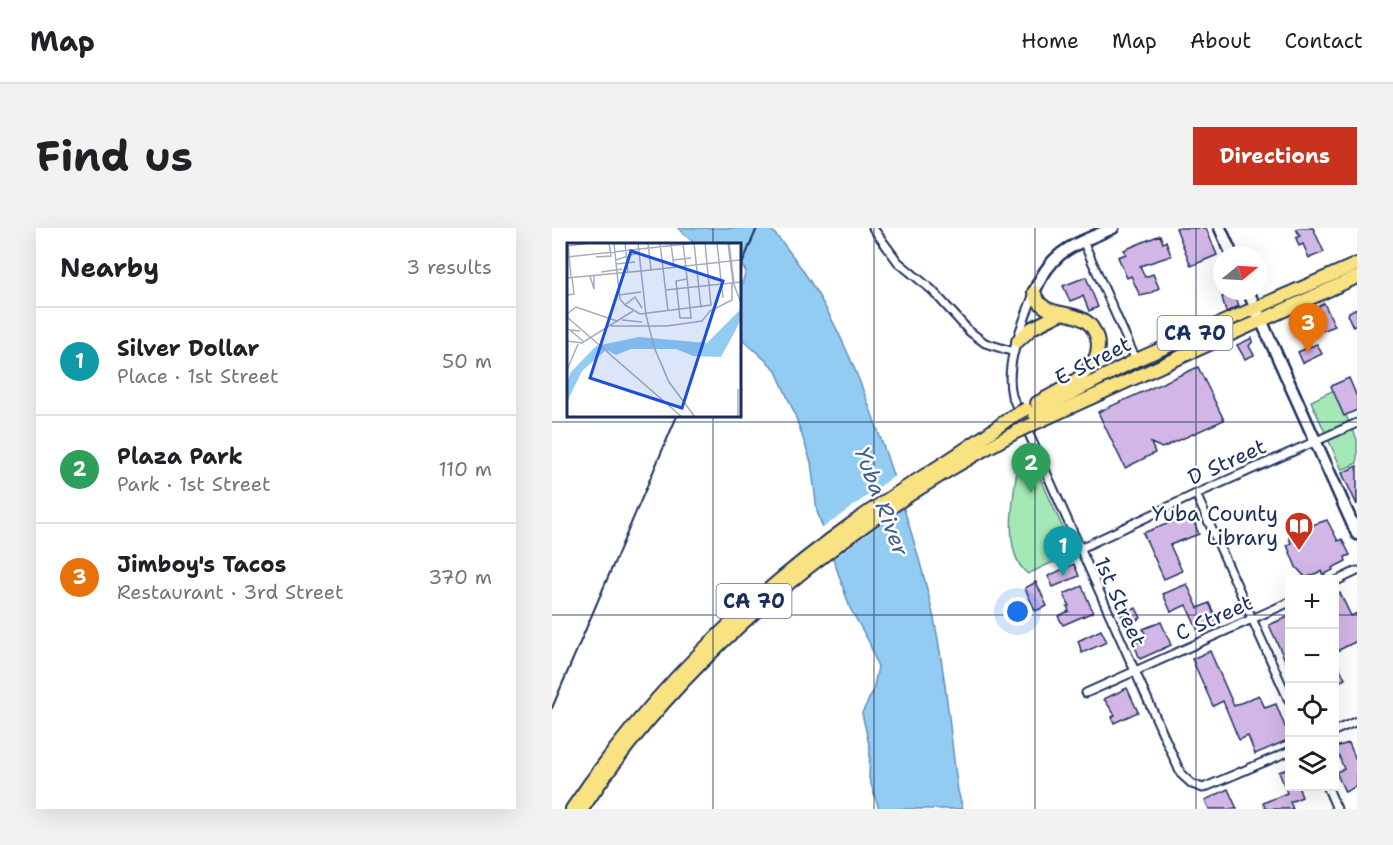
<!DOCTYPE html>
<meta charset="utf-8">
<style>
:root{--surface:#fff;--page:#f2f2f2;--text:#202124;--muted:#757577;--line:#e0e0e0;--accent:#c8321e}
body{margin:0;font-family:"Shantell Sans",sans-serif;background:var(--page);color:var(--text)}
.controls{position:absolute;right:18px;bottom:18px;display:grid;overflow:hidden;border-radius:0px;box-shadow:0 6px 24px #0002}
.controls button{width:54px;height:54px;display:grid;place-items:center;padding:0;border:0;border-bottom:2px solid var(--line);background:var(--surface);color:var(--text);font:30px sans-serif}
.compass{position:absolute;left:661px;top:18px;width:54px;height:54px;border-radius:50%;background:var(--surface);box-shadow:0 6px 24px #0002;rotate:72deg}
.you{position:absolute;left:466px;top:384px;width:21px;height:21px;margin:-15px;border:4px solid #fff;border-radius:50%;background:#1a73e8;box-shadow:0 0 0 9px #1a73e833}
.badge{display:grid;place-items:center;width:39px;height:39px;border-radius:50%;background:var(--accent);color:#fff;font-size:20px;font-weight:700}
.pin{position:absolute;translate:-50% -50px;filter:drop-shadow(0 2px 3px #0008)}
.pin::after{content:'';position:absolute;top:32px;width:21px;height:18px;background:inherit;clip-path:polygon(0 0,100% 0,50% 100%)}
.list{margin:0;padding:0;list-style:none}
h2{display:flex;justify-content:space-between;align-items:center;height:78px;margin:0;padding:0 24px;font-size:26px}
h2 small{font-size:20px;font-weight:400;color:var(--muted)}
.list li{display:grid;grid-template-columns:39px 1fr auto;gap:18px;align-items:center;box-sizing:border-box;height:108px;padding:0 24px;border-top:2px solid var(--line)}
.list b{display:block;font-size:22px;white-space:nowrap}
.list p{margin:0;font-size:20px;white-space:nowrap;color:var(--muted)}
.list em{font-size:20px;font-style:normal;color:var(--muted)}
.icon{flex:none;width:33px;height:33px;fill:none;stroke:currentColor;stroke-width:2;stroke-linecap:round;stroke-linejoin:round}
.map{position:relative;flex:none;width:805px;height:581px;overflow:hidden;border-radius:0px}
header{display:flex;align-items:center;gap:36px;box-sizing:border-box;height:84px;padding:0 30px;background:var(--surface);border-bottom:2px solid var(--line)}
header strong{font-size:28px}
nav{display:flex;gap:33px;margin-inline-start:auto;font-size:21px}
.intro{display:flex;align-items:center;justify-content:space-between;box-sizing:border-box;height:144px;padding:0 36px}
h1{margin:0;font-size:42px}
.button{padding:15px 27px;border-radius:0px;background:var(--accent);color:#fff;font-size:21px;font-weight:700}
main{display:flex;gap:36px;padding:0 36px}
aside{flex:1;background:var(--surface);border-radius:0px;box-shadow:0 6px 24px #0002}
.map>svg:first-child{display:block}
.green{fill:#a4e9b5;stroke:#608c8a;stroke-width:1.5}
.water{fill:#92ccf2;stroke:#628db7;stroke-width:1.5}
.pier{fill:#fff}
.building{fill:#d2b7e6;stroke:#1b2f5e;stroke-width:1.5}
.lines{fill:none;stroke-linecap:round;stroke-linejoin:round}
.street-casing{stroke:#1b2f5e;stroke-width:11}
.secondary-casing{stroke:#1b2f5e;stroke-width:15}
.highway-casing{stroke:#1b2f5e;stroke-width:16}
.street{stroke:#fff;stroke-width:7}
.secondary{stroke:#fff;stroke-width:10}
.highway{stroke:#f8e281;stroke-width:12}
.rail{stroke:#1b2f5e;stroke-width:2}
.highway-bridge-casing{stroke:#1b2f5e;stroke-width:16;stroke-linecap:butt}
.highway-bridge{stroke:#f8e281;stroke-width:12}
.grid{fill:none;stroke:#1b2f5e;stroke-width:1.5;stroke-opacity:0.55}
.labels{text-anchor:middle;stroke-width:5;stroke-linejoin:round;paint-order:stroke}
.shield{fill:#fff;stroke:#5f6d8e;stroke-width:1.5}
.shield-label{font-size:20px;font-weight:bold;fill:#1b2f5e}
.street-label{font-size:21px;fill:#1b2f5e;stroke:#fff}
.poi-label{font-size:21px;fill:#1b2f5e;stroke:#fff;text-anchor:end}
.water-label{font-size:22px;font-style:italic;fill:#3f5e8a;stroke:#fff}
.inset-road{fill:none;stroke:#a4acbf;stroke-width:1.5}
.view{fill:#1d4ed8;fill-opacity:0.15;stroke:#1d4ed8;stroke-width:3}
.inset-edge{fill:none;stroke:#1b2f5e;stroke-width:3}
</style>
<header>
<strong>Map</strong>
<nav><a>Home</a><a>Map</a><a>About</a><a>Contact</a></nav>
</header>
<div class="intro"><h1>Find us</h1><a class="button">Directions</a></div>
<main>
<aside>
<h2>Nearby<small>3 results</small></h2>
<ul class="list">
<li><span class="badge" style="background:#0f9aa8">1</span><div><b>Silver Dollar</b><p>Place · 1st Street</p></div><em>50 m</em></li>
<li><span class="badge" style="background:#2e9e5b">2</span><div><b>Plaza Park</b><p>Park · 1st Street</p></div><em>110 m</em></li>
<li><span class="badge" style="background:#e8710a">3</span><div><b>Jimboy's Tacos</b><p>Restaurant · 3rd Street</p></div><em>370 m</em></li>
</ul>
</aside>
<div class="map">
<svg width="805" height="581" viewBox="0 0 805 581">
<rect width="100%" height="100%" fill="#fff"/>
<filter id="ink" filterUnits="userSpaceOnUse"><feTurbulence type="fractalNoise" baseFrequency=".0167" numOctaves="2"/><feDisplacementMap in="SourceGraphic" scale="12" xChannelSelector="R" yChannelSelector="G"/><feConvolveMatrix kernelMatrix="1 2 1 2 8 2 1 2 1" color-interpolation-filters="sRGB"/></filter>
<g filter="url(#ink)">
<g class="green">
<polygon points="782,162 805,211 805,235 790,242 759,173"/>
<path d="M 474,218 L 514,307 L 518,326 L 476,346 C 447,324 464,259 467,226 Z"/>
</g>
<path class="water" d="M 126,0 L 218,0 C 278,67 310,153 338,238 C 355,289 371,339 382,391 C 394,447 398,506 406,563 L 411,581 L 327,581 L 317,550 L 318,521 L 310,485 L 321,463 L 326,439 L 317,414 L 298,380 L 265,283 L 259,234 L 242,184 L 223,141 L 188,109 L 188,62 L 194,43 L 188,35 L 188,16 L 143,16 Z"/>
<polygon class="pier" points="344,247 354,278 279,332 268,302"/>
<g class="building">
<polygon points="624,0 654,0 665,27 639,38"/>
<polygon points="747,0 761,0 772,24 757,30 751,16 747,18 744,10 748,8 744,1"/>
<polygon points="608,7 611,15 614,13 619,28 588,38 593,49 601,46 607,60 597,66 588,68 579,48 575,50 566,29 574,26 572,22"/>
<polygon points="534,49 546,79 537,83 531,68 518,73 511,58"/>
<polygon points="682,63 687,78 674,84 670,69"/>
<polygon points="772,75 783,98 770,103 760,82"/>
<polygon points="805,80 805,97 801,99 796,88 797,84"/>
<polygon points="700,110 701,113 697,118 702,127 693,131 685,117"/>
<polygon points="765,116 770,126 751,135 746,124"/>
<polygon points="646,139 672,192 610,220 599,215 603,225 573,240 546,184"/>
<polygon points="797,150 805,169 805,182 792,188 779,158"/>
<polygon points="805,238 805,277 790,245"/>
<polygon points="639,287 647,306 618,317 630,343 612,351 591,305"/>
<polygon points="775,292 786,313 790,311 798,327 793,329 794,333 780,340 781,342 771,347 769,343 754,350 744,339 735,317 739,315 737,310 749,301"/>
<polygon points="522,336 527,348 501,359 496,348"/>
<polygon points="484,354 495,378 483,383 473,360"/>
<polygon points="635,356 646,380 657,375 666,394 646,403 634,377 619,384 611,366"/>
<polygon points="530,358 541,384 511,397 506,388 517,383 515,378 517,378 512,366"/>
<polygon points="788,365 799,388 805,385 805,413 783,424 783,367"/>
<polygon points="584,380 589,390 574,397 569,387"/>
<polygon points="738,388 738,443 717,397"/>
<polygon points="609,394 619,417 588,431 582,416 595,410 591,401"/>
<polygon points="549,402 555,414 530,425 526,413"/>
<polygon points="658,423 682,478 707,467 713,480 724,476 738,511 703,526 696,508 687,512 671,473 661,478 640,431"/>
<polygon points="783,430 793,451 783,456"/>
<polygon points="575,460 586,484 562,495 560,489 563,487 552,471"/>
<polygon points="797,515 805,534 805,558 793,564 784,544 792,541 787,528 783,530 783,519"/>
<polygon points="738,540 738,558 746,558 750,569 738,574 741,581 714,581 711,575 735,565 727,544"/>
<polygon points="676,561 685,581 657,581 653,572"/>
</g>
<g class="lines">
<g class="street-casing">
<g id="street">
<polyline points="321,0 346,34 380,62 417,103 433,115 462,124"/>
<polyline points="531,13 584,132"/>
<path d="M 482,65 C 471,97 452,133 460,168 L 629,546 L 640,556 L 651,560 L 738,523"/>
<polyline points="644,266 738,475"/>
<polyline points="527,321 644,266 805,195"/>
<polyline points="782,354 805,343"/>
<polyline points="534,465 738,374"/>
<polyline points="782,503 805,493"/>
<polyline points="775,558 785,581"/>
</g>
</g>
<g class="secondary-casing">
<g id="secondary">
<polyline points="668,0 680,27"/>
<polyline points="696,63 805,306"/>
<path d="M 482,64 C 501,21 520,18 561,0"/>
</g>
</g>
<g class="highway-casing">
<g id="highway">
<path d="M 482,64 C 491,90 513,81 532,92 C 539,96 543,103 545,110 C 553,143 508,162 485,175"/>
<polyline points="466,113 480,100 508,86"/>
<polyline points="477,187 584,132 805,36"/>
<polyline points="481,196 805,49"/>
<path d="M 20,581 C 96,468 191,374 301,295 C 353,258 409,227 459,189"/>
<path d="M 30,581 C 136,420 297,293 466,203"/>
</g>
</g>
<use href="#street" class="street"/>
<use href="#secondary" class="secondary"/>
<use href="#highway" class="highway"/>
<g class="rail">
<polyline points="188,41 205,0"/>
<polyline points="0,480 125,188"/>
</g>
<g class="highway-bridge-casing">
<g id="highway-bridge">
<polyline points="459,189 474,181"/>
<polyline points="466,203 481,196"/>
</g>
</g>
<use href="#highway-bridge" class="highway-bridge"/>
</g>
</g>
<path class="grid" d="M 161,0 L 161,16M 322,0 L 322,581M 483,0 L 483,581M 644,0 L 644,581M 161,188 L 161,581M 0,194 L 805,194M 0,387 L 738,387M 782,387 L 805,387"/>
<defs>
<g id="library-pin" transform="scale(1.5)"><path d="M0 17L-7.5 6A9.5 9.5 0 1 1 7.5 6Z" fill="#c8321e" stroke="#fff"/><path d="M-6-4Q-3-5.5-.7-3.5V5Q-3 3-6 4ZM6-4Q3-5.5 .7-3.5V5Q3 3 6 4Z" fill="#fff"/></g>
</defs>
<g fill-rule="evenodd">
<use href="#library-pin" x="747" y="298"/>
</g>
<g class="labels">
<g class="shield">
<rect x="605.5" y="88" width="75" height="34" rx="4.5"/>
<rect x="164.5" y="356" width="75" height="34" rx="4.5"/>
</g>
<g class="shield-label">
<text x="643" y="112">CA 70</text>
<text x="202" y="380">CA 70</text>
</g>
<g class="street-label">
<text transform="translate(541 133) rotate(-27)" y="7">E Street</text>
<text transform="translate(675 234) rotate(-24)" y="7">D Street</text>
<text transform="translate(568 374) rotate(66)" y="7">1st Street</text>
<text transform="translate(662 390) rotate(-24)" y="7">C Street</text>
</g>
<g class="poi-label">
<text x="726" y="293">Yuba County<tspan x="726" dy="24">Library</tspan></text>
</g>
<g class="water-label">
<text transform="translate(330 273) rotate(69)" y="8">Yuba River</text>
</g>
</g>
<g transform="translate(15 15)">
<rect width="174" height="174" fill="#fff"/>
<path d="M 174,66 L 174,77 L 154,114 L 126,113 L 109,106 L 64,106 L 49,112 L 39,107 L 15,128 L 0,159 L 0,138 L 4,129 L 29,103 L 72,94 L 140,100 Z" fill="#92ccf2"/>
<path class="inset-road" d="M 1,0 L 4,34M 47,0 L 50,30M 58,0 L 61,29M 71,0 L 79,72 L 87,104 L 102,139 L 128,174M 81,0 L 84,27M 93,0 L 101,68M 116,0 L 121,44 L 124,75 L 113,75 L 109,38 L 120,36M 127,0 L 134,65M 150,0 L 156,55M 161,0 L 166,39 L 174,60M 162,0 L 167,40M 104,1 L 107,24M 1,3 L 23,0M 0,14 L 128,0M 29,14 L 44,13 L 42,0M 49,17 L 70,10M 106,17 L 124,15M 49,21 L 68,19M 74,28 L 173,17M 34,29 L 55,26M 50,30 L 53,56 L 58,62M 23,33 L 27,46 L 27,33M 0,35 L 74,28M 98,47 L 174,39M 0,52 L 7,51 L 5,35M 52,52 L 74,49M 58,62 L 73,71 L 144,62 L 138,0M 58,62 L 68,54 L 75,65M 0,71 L 9,64 L 50,78M 0,74 L 115,174M 55,77 L 75,79M 44,83 L 100,83 L 135,78 L 143,68 L 165,57 L 165,40M 13,88 L 3,87 L 17,99M 0,98 L 15,100 L 66,68M 0,127 L 11,101M 171,146 L 171,174"/>
<path class="view" d="M 64,8 L 156,38 L 115,165 L 23,135 Z"/>
<rect width="174" height="174" class="inset-edge"/>
</g>
</svg>
<div class="controls">
<button>+</button>
<button>−</button>
<button><svg class="icon" aria-label="locate" viewBox="0 0 24 24"><circle cx="12" cy="12" r="6"/><path d="M12 2v4M12 18v4M2 12h4M18 12h4"/></svg></button>
<button><svg class="icon" aria-label="layers" viewBox="0 0 24 24"><path d="M12 4l9 5-9 5-9-5zM3 14l9 5 9-5"/></svg></button>
</div>
<svg class="compass" viewBox="-18 -18 36 36"><path d="M0-13l5 13h-10z" fill="#e53935"/><path d="M0 13l5-13h-10z" fill="#757577"/></svg>
<div class="you"></div>
<div class="pin badge" style="left:511px;top:348px;background:#0f9aa8">1</div>
<div class="pin badge" style="left:479px;top:265px;background:#2e9e5b">2</div>
<div class="pin badge" style="left:756px;top:125px;background:#e8710a">3</div>
</div>
</main>
